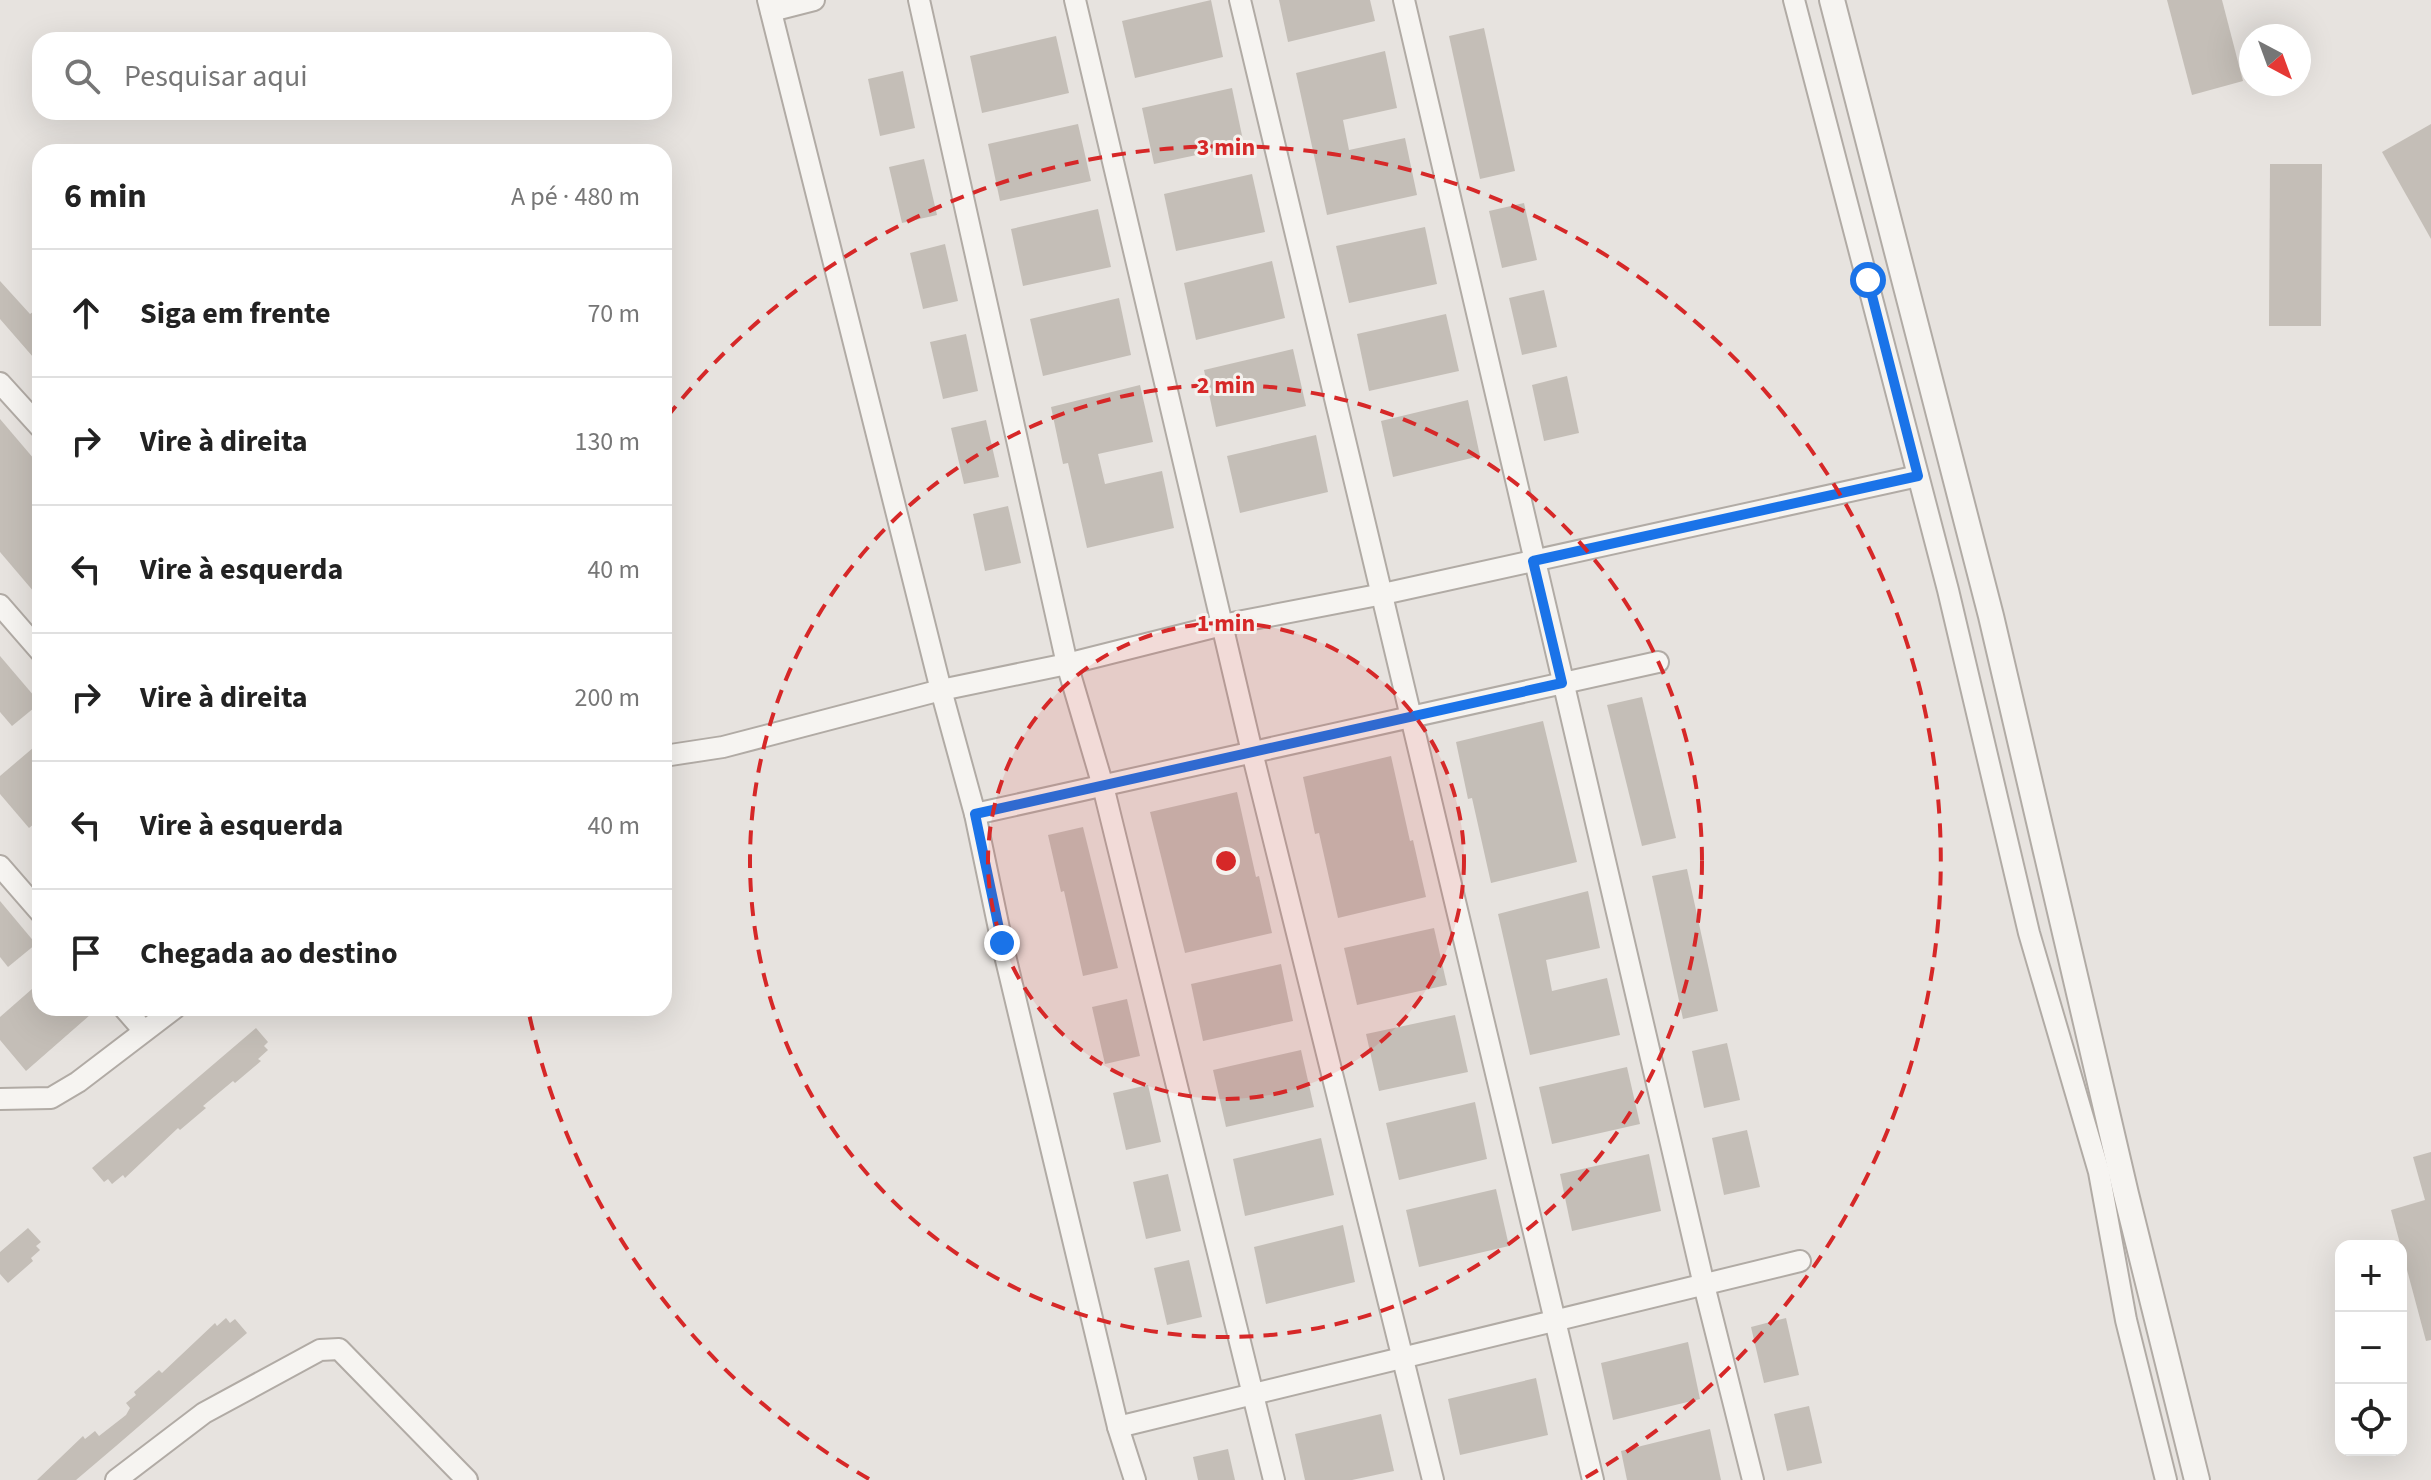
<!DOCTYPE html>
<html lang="pt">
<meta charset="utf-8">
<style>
:root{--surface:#fff;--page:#f6f6f6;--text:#222;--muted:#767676;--line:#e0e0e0}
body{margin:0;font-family:"Source Sans 3",sans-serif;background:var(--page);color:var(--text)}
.controls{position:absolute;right:24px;bottom:24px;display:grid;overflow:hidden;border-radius:16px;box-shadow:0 8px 32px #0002}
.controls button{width:72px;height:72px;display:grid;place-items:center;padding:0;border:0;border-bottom:2px solid var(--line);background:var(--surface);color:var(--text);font:40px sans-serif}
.compass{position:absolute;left:2239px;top:24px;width:72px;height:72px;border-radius:50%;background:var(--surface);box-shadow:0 8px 32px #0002;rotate:139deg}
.stop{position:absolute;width:24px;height:24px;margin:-18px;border:6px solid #1a73e8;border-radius:50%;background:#fff}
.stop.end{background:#1a73e8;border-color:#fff;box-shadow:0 2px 8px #0008}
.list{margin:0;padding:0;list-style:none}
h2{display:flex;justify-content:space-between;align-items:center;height:104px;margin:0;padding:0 32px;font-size:34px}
h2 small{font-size:26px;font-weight:400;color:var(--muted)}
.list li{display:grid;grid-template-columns:52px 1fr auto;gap:24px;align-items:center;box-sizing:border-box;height:128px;padding:0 32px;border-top:2px solid var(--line)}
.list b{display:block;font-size:30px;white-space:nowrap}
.list em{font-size:26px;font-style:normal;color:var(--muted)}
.icon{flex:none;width:44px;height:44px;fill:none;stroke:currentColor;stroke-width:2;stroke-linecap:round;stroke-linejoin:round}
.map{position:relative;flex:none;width:2431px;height:1480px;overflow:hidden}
.search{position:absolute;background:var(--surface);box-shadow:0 8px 32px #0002;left:32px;top:32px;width:640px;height:88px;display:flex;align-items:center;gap:20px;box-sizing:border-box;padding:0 28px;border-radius:24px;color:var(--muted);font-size:30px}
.panel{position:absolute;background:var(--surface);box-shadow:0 8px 32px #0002;left:32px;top:144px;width:640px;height:872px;border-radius:24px}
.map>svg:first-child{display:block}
.building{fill:#c4beb7}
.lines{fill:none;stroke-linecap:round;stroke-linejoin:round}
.minor-casing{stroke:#b1aba5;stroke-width:24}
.tertiary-casing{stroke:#b1aba5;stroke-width:28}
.minor{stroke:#f6f4f1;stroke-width:20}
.tertiary{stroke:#f6f4f1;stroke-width:24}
.route{stroke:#1a73e8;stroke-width:10}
.ring{fill:none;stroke:#d62828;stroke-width:4;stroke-dasharray:14 10}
.centre{fill:#d62828;stroke:#f5f2ee;stroke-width:4}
.ring-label{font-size:24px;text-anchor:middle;font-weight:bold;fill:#d62828;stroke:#f5f2ee;stroke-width:6;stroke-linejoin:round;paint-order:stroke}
</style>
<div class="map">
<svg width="2431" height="1480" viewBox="0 0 2431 1480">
<rect width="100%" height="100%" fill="#e7e3df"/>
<g class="building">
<polygon points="1211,0 1223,57 1135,78 1122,21"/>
<polygon points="1279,0 1370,0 1375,21 1288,42"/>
<polygon points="2167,0 2222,0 2243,81 2192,95"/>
<polygon points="1484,28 1515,171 1480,179 1449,36"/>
<polygon points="1056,36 1069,93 982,113 970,56"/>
<polygon points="1385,51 1397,108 1343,120 1349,150 1405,138 1417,195 1327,215 1296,73"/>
<polygon points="903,71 915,128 880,136 868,79"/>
<polygon points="1232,88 1244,145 1154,164 1142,108"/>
<polygon points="1078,124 1091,181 1000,201 988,144"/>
<polygon points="2431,124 2431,239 2382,152"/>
<polygon points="924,159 937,215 902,223 889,167"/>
<polygon points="2270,164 2322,164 2321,326 2269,326"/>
<polygon points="1252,174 1265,232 1176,251 1164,194"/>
<polygon points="1524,203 1537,260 1502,268 1489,211"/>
<polygon points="1098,209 1111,267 1023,286 1011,229"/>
<polygon points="1425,227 1437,284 1349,303 1336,246"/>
<polygon points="945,244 958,301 923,309 910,253"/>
<polygon points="1272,261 1285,318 1196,340 1184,283"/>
<polygon points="0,281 30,314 33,312 40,321 40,365 0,319"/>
<polygon points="1544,290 1557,347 1522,355 1509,298"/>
<polygon points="1119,298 1131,355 1043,376 1030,319"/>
<polygon points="1446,314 1459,371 1369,391 1357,334"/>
<polygon points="966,334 978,391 943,399 930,342"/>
<polygon points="1293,349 1306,406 1216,427 1204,370"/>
<polygon points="1567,376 1579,433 1544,441 1532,385"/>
<polygon points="1140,385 1153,442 1098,454 1105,484 1162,471 1174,528 1087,548 1068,463 1063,464 1051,407"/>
<polygon points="1468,400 1480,456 1393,477 1381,421"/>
<polygon points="0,419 40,466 40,599 0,552"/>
<polygon points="986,420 999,477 964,484 951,428"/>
<polygon points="1316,435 1328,492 1240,513 1227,456"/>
<polygon points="1008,506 1021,563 985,571 973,514"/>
<polygon points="0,656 40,703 12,726 0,712"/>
<polygon points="1642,697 1676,838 1642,846 1607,705"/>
<polygon points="1543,721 1577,862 1491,883 1472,798 1468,799 1456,742"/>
<polygon points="40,742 40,819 29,828 0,794 0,776"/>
<polygon points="1391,756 1410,841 1413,840 1426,897 1338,918 1319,833 1315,834 1303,777"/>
<polygon points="1237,792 1256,877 1259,876 1272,933 1185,953 1150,812"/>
<polygon points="1083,827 1118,968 1083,976 1064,891 1061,892 1048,835"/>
<polygon points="1687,869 1718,1011 1683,1019 1652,876"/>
<polygon points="1588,891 1600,948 1546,960 1552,991 1607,978 1620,1035 1530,1055 1498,914"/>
<polygon points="0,901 36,944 8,967 0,957"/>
<polygon points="1434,928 1447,985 1357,1005 1344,948"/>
<polygon points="1281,964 1293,1021 1203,1041 1191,984"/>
<polygon points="40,982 40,1008 98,1008 26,1071 0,1040 0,1017"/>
<polygon points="1127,999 1140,1056 1105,1064 1092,1007"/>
<polygon points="1455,1015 1468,1072 1379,1091 1366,1034"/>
<polygon points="256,1028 268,1042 264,1046 268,1050 258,1059 261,1061 235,1083 233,1081 203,1106 206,1108 180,1130 178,1128 125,1178 123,1175 112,1184 108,1179 104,1182 92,1168"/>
<polygon points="1727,1043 1740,1100 1704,1108 1692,1051"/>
<polygon points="1301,1050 1314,1107 1226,1127 1213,1070"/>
<polygon points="1627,1067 1640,1124 1552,1144 1539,1087"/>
<polygon points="1148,1085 1161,1142 1126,1150 1113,1093"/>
<polygon points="1475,1102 1487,1159 1399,1180 1386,1123"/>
<polygon points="1747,1130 1760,1187 1724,1195 1712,1138"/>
<polygon points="1321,1138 1334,1195 1245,1216 1233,1159"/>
<polygon points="2431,1152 2431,1340 2426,1341 2391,1210 2425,1200 2413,1157"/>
<polygon points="1649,1154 1661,1211 1572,1231 1560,1174"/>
<polygon points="1168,1174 1181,1231 1146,1239 1133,1182"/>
<polygon points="1496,1189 1509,1246 1419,1267 1406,1210"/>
<polygon points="1343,1225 1355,1282 1266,1304 1254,1247"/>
<polygon points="28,1228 41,1242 36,1246 40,1250 31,1258 33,1261 8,1283 0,1274 0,1252"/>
<polygon points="1189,1260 1202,1317 1167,1325 1154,1268"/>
<polygon points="226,1318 230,1323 235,1319 247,1333 116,1446 76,1480 37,1480 83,1436 85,1439 95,1431 99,1436 126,1415 130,1408 126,1403 136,1395 134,1392 159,1370 162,1373 215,1323 217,1326"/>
<polygon points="1786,1318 1799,1375 1764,1383 1751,1327"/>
<polygon points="1688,1342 1700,1399 1613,1420 1601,1363"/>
<polygon points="1536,1378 1548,1435 1460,1455 1448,1399"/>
<polygon points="1809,1406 1822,1463 1787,1471 1774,1414"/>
<polygon points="1381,1414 1394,1471 1352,1480 1305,1480 1295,1434"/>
<polygon points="1710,1429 1721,1480 1627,1480 1621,1451"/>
<polygon points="1228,1449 1235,1480 1198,1480 1193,1457"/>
</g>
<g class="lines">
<g class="minor-casing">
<g id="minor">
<polyline points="768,0 941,690 975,814 1002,943 1118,1427 1135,1480"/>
<polyline points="919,0 1067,664 1103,786 1274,1480"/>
<polyline points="1075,0 1252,752 1433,1480"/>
<polyline points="1240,0 1593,1480"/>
<polyline points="1404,0 1704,1285 1753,1480"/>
<polyline points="1794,0 1948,590 2029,933 2099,1172 2126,1320 2166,1480"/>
<polyline points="771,11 814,0"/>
<polyline points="0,383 40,427"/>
<polyline points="0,605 40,651"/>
<polyline points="664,756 723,747 941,690 1067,664 1222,625 1383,594 1918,476"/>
<polyline points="975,814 1658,662"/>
<polyline points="0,866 40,912"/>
<polyline points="124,1008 144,1031"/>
<polyline points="0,1099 51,1098 78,1082 175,1008"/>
<polyline points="1118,1427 1800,1261"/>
<polyline points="116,1480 204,1413 320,1350 339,1349 467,1480"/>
</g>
</g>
<g class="tertiary-casing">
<polyline id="tertiary" points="1832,0 1991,616 2126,1194 2197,1480"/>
</g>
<use href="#minor" class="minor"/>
<use href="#tertiary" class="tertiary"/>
</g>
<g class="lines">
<polyline class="route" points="1002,943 975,814 1562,683 1533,561 1918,476 1868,280"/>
</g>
<circle cx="1226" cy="861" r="238" fill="#d62828" fill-opacity=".12"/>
<g class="ring">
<circle cx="1226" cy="861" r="238"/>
<circle cx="1226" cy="861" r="476"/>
<path d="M869 1479A714 714 0 0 1 528 1009M667 417A714 714 0 1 1 1583 1479"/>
</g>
<circle cx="1226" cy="861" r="12" class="centre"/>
<g class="ring-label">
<text x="1226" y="155">3 min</text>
<text x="1226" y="393">2 min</text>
<text x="1226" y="631">1 min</text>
</g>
</svg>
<div class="controls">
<button>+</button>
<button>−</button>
<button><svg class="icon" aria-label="locate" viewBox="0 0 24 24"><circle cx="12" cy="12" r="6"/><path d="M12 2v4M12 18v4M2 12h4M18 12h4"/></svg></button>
</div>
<svg class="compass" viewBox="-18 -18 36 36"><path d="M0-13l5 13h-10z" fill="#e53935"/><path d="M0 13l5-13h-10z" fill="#767676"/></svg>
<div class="stop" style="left:1868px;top:280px"></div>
<div class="stop end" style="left:1002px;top:943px"></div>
<div class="search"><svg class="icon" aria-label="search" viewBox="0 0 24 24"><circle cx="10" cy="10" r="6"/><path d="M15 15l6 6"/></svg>Pesquisar aqui</div>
<section class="panel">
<h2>6 min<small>A pé · 480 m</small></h2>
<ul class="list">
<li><svg class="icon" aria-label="ahead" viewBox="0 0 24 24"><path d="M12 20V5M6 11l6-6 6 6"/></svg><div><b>Siga em frente</b></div><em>70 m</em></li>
<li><svg class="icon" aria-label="right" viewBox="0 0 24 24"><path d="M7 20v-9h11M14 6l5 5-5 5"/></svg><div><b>Vire à direita</b></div><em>130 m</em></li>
<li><svg class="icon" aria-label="left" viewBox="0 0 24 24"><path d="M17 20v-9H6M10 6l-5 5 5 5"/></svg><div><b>Vire à esquerda</b></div><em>40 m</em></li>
<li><svg class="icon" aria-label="right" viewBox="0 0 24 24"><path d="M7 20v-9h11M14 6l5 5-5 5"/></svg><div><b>Vire à direita</b></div><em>200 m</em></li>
<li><svg class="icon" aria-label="left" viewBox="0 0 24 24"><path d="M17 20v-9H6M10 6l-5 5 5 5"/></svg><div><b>Vire à esquerda</b></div><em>40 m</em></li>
<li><svg class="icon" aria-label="arrive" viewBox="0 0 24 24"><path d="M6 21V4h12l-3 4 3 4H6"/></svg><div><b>Chegada ao destino</b></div></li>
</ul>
</section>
</div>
